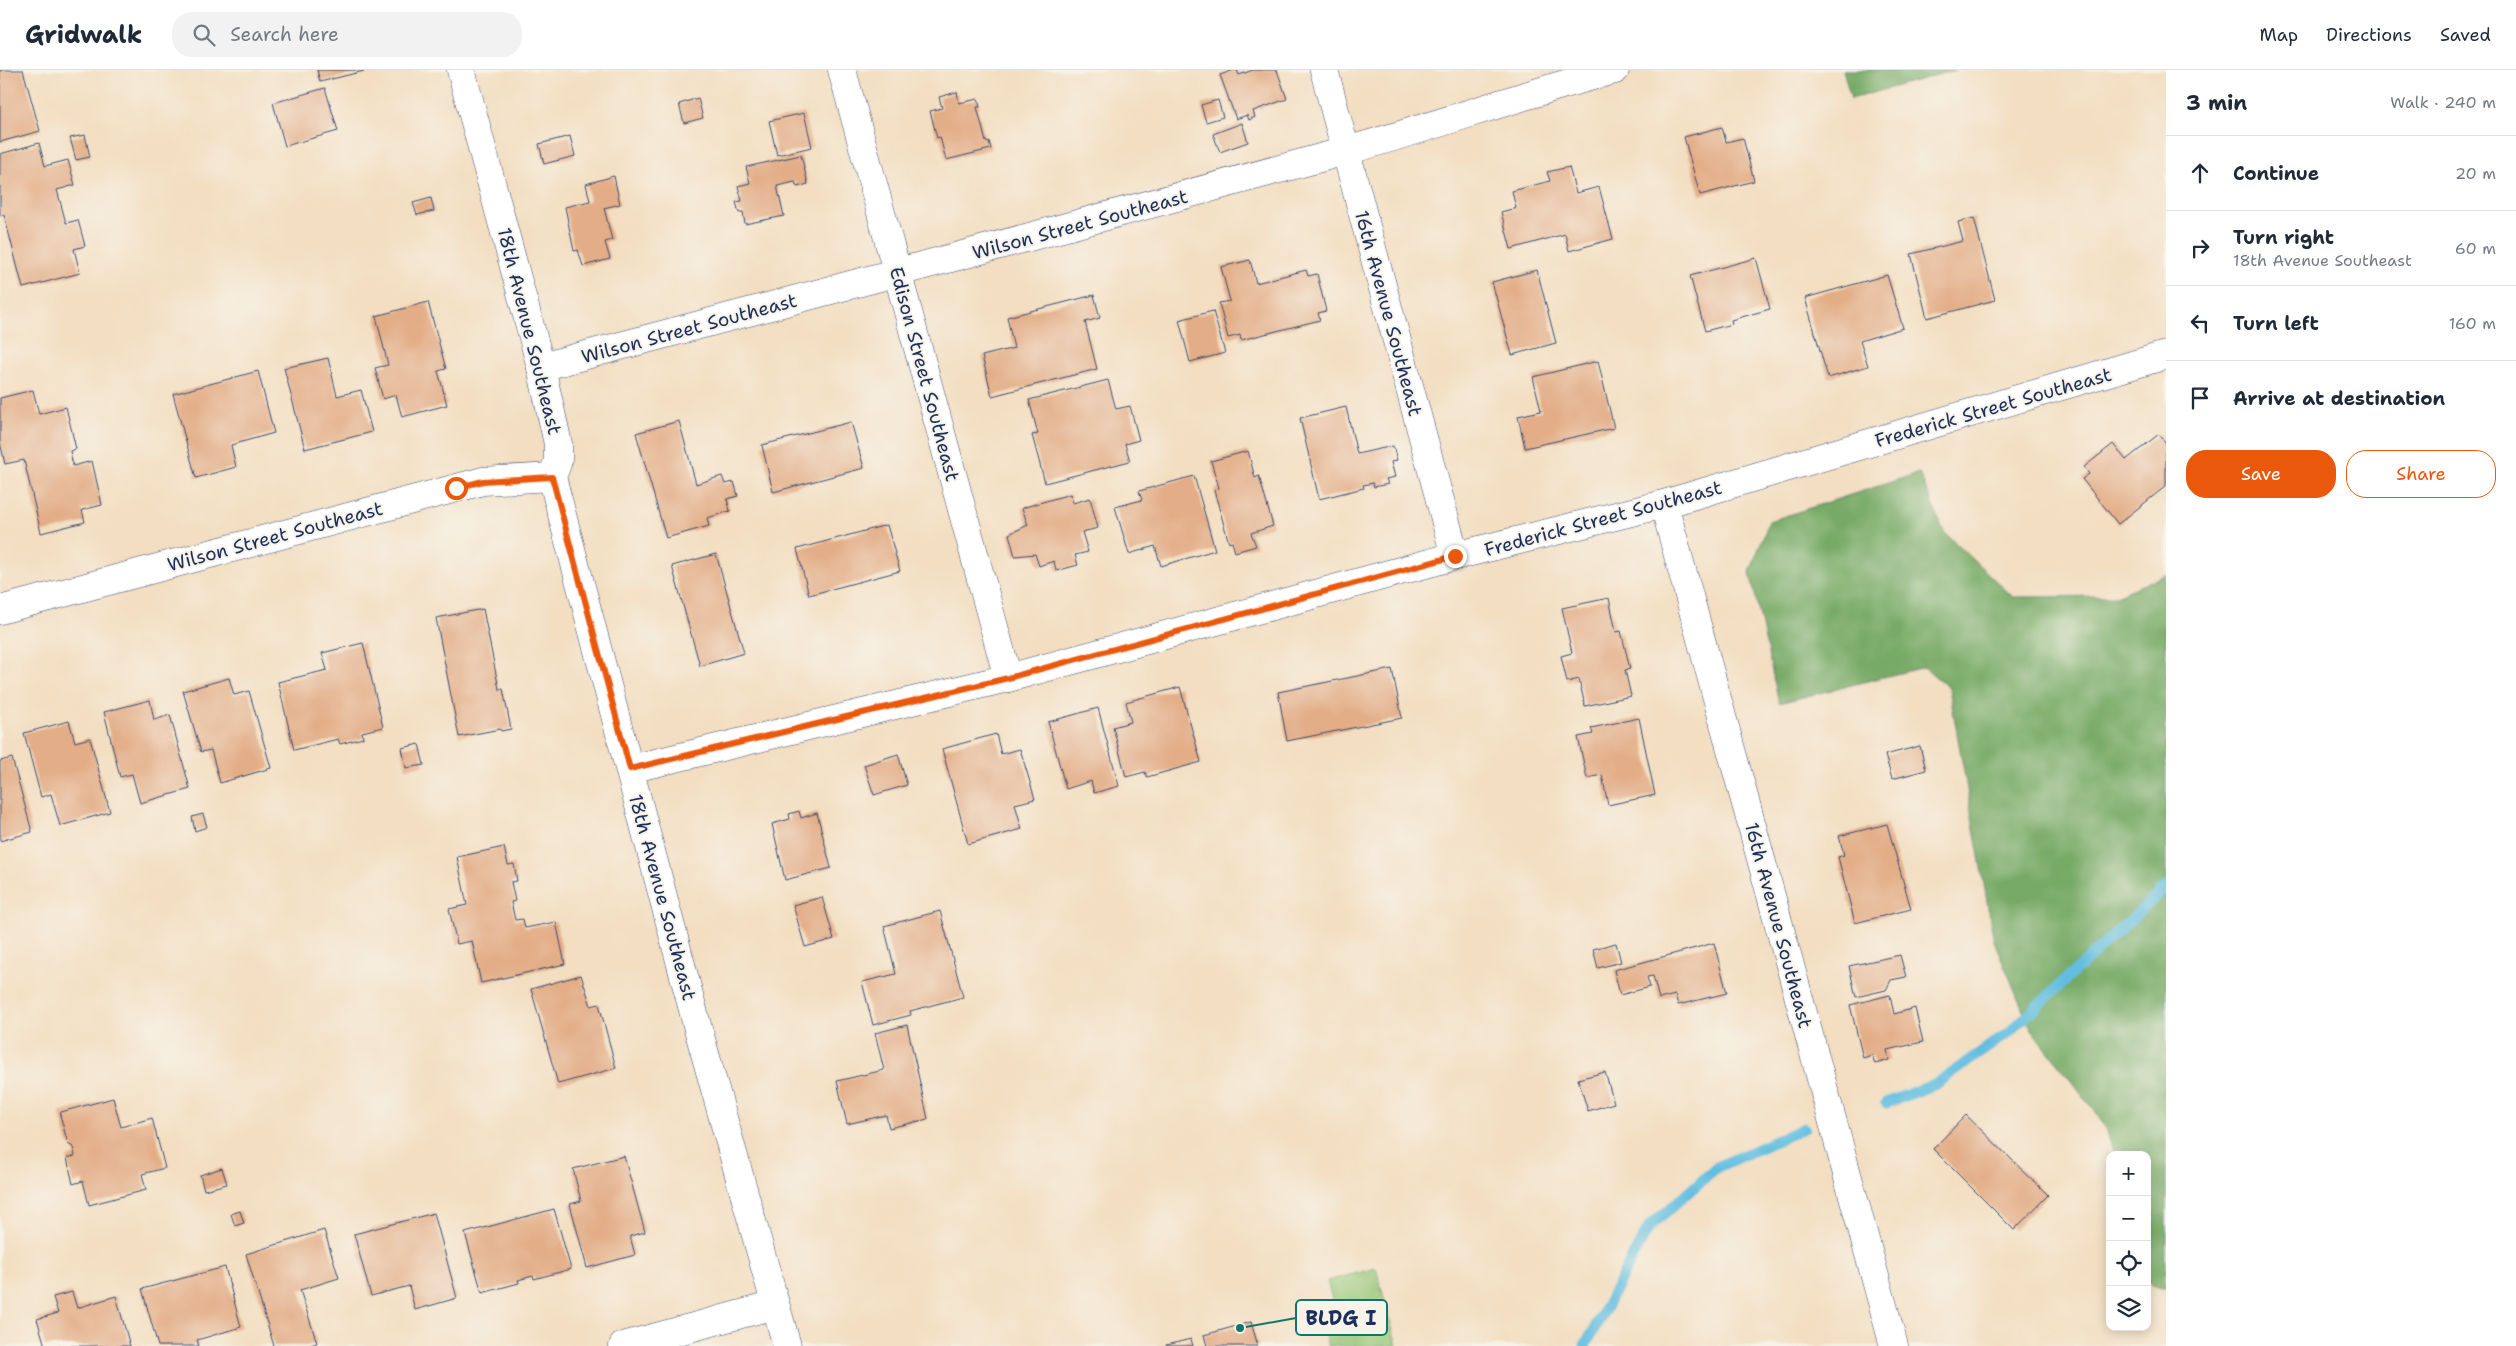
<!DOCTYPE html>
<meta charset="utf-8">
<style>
:root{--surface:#fff;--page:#f2f2f3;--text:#1f2937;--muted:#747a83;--line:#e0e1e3;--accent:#ea580c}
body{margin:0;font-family:"Shantell Sans",sans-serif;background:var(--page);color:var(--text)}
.controls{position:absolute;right:15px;bottom:15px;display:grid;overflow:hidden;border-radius:10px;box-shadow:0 2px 12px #0003}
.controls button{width:45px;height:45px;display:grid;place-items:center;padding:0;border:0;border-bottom:1px solid var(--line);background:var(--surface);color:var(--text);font:25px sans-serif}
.stop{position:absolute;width:15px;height:15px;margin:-11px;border:4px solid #ea580c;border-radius:50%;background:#fff}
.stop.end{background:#ea580c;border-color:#fff;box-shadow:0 1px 5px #0008}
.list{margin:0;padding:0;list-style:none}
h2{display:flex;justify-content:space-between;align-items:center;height:65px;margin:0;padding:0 20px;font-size:21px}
h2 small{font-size:16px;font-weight:400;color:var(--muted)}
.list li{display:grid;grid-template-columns:32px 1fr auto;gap:15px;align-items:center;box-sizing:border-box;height:75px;padding:0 20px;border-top:1px solid var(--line)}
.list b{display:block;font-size:19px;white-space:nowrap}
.list p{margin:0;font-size:16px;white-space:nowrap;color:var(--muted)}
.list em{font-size:16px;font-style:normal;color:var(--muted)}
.actions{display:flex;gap:10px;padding:15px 20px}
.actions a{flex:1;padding:11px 0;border:1px solid var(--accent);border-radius:20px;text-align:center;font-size:18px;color:var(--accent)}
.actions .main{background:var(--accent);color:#fff}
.icon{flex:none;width:28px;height:28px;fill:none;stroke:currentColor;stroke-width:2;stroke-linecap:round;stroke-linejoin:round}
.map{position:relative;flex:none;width:2166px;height:1276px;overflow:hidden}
header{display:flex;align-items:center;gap:30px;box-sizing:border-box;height:70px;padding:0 25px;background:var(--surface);border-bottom:1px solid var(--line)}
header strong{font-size:24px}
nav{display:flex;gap:28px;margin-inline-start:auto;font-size:18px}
.search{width:350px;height:45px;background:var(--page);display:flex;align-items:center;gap:12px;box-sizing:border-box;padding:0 18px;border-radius:20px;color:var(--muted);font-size:19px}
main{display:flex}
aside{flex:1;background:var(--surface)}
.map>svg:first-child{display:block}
.green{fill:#94c575;stroke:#587a6a}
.forest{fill:#7a6;stroke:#496c62}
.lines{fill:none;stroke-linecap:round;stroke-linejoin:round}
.stream{stroke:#62bee0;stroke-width:11}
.building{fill:#e3ad87}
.minor-casing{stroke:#3b496d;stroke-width:29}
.minor{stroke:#fff;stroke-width:28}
.route{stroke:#ea580c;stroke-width:6}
.labels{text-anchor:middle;stroke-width:4;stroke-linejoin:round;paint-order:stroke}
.street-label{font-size:19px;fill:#1b2f5e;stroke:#f7f3e8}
.leader{fill:none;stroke:#0f766e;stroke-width:2}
.callout-dot{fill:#0f766e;stroke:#f7f3e8;stroke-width:2}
.callout{fill:#f7f3e8;stroke:#0f766e;stroke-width:2}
.callout-label{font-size:20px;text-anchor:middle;font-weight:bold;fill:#1b2f5e}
</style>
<header>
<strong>Gridwalk</strong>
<div class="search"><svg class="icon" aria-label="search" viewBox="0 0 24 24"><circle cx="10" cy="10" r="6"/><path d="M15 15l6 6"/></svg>Search here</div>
<nav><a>Map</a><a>Directions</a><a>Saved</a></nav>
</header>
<main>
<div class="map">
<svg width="2166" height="1276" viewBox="0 0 2166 1276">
<rect width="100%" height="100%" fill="#f7f3e8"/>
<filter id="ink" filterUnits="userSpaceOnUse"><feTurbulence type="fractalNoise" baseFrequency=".02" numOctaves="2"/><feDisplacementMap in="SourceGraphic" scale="10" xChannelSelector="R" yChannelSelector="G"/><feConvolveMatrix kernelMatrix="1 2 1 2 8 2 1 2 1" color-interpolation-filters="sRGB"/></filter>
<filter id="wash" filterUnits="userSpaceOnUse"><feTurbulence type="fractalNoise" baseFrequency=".0096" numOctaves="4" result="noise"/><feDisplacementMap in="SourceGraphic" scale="20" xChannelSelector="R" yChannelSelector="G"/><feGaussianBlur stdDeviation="1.12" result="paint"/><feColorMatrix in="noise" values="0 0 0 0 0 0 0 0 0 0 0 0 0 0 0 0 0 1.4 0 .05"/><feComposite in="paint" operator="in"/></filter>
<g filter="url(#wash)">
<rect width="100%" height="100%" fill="#f3dec1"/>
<polygon class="green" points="1376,1198 1397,1276 1328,1276 1320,1247 1336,1243 1327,1211"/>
<g class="forest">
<polygon points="1843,0 1955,0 1851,29"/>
<polygon points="1919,403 1944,462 2013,527 2115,526 2166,505 2166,1219 2151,1215 2147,1209 2147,1085 2114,1085 2105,1055 2031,959 1994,871 1949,618 1924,597 1779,633 1750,502 1769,451"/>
</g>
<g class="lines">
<g class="stream">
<polyline points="1886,1033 1936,1014 2008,963 2166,817"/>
<polyline points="1585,1276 1649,1157 1717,1097 1804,1058"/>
</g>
</g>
<g id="blocks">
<g class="building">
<polygon points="0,0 23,0 40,61 0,72"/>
<polygon points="317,0 364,0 364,1 320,12"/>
<polygon points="1234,0 1237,0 1239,5 1253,0 1277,0 1287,29 1253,41 1255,47 1249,50 1247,45 1236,49 1220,5"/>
<polygon points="325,18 338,61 285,76 273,33"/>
<polygon points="957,22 959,33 978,29 980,37 977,37 986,72 989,71 991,79 946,90 940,67 937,68 930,41 942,38 939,27"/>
<polygon points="698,28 703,48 684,53 679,34"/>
<polygon points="1218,30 1223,47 1206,52 1201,35"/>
<polygon points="804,43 812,77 777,85 769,51"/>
<polygon points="1242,53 1248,72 1220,82 1213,64"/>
<polygon points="1722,57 1726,72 1743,68 1754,111 1700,125 1684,67"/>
<polygon points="85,65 90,87 76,90 70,68"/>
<polygon points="570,66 575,86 544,94 539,74"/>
<polygon points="39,73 45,96 68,90 75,115 57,120 66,153 78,150 85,176 74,179 80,203 23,218 4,145 0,146 0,84"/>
<polygon points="801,85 808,114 797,117 795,112 777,116 784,146 745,154 743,142 739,143 736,132 742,131 738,116 750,113 746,97"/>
<polygon points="1569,97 1576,123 1599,117 1613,169 1569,181 1565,164 1511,179 1501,142 1516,138 1512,121 1550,111 1547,102"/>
<polygon points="614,106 620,134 604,138 612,170 605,172 610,189 583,196 578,180 574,181 565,137 590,131 586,114"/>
<polygon points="431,128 434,141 417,145 413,133"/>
<polygon points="1974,148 1995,230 1927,248 1911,184 1963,171 1958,152"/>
<polygon points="1756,188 1770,239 1731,250 1732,254 1705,261 1690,206"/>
<polygon points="1250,190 1256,213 1306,200 1308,206 1317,204 1326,241 1318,243 1320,250 1241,270 1240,265 1228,268 1219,233 1230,231 1221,197"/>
<polygon points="1537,200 1556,273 1512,285 1492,212"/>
<polygon points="1887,205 1903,258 1860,271 1868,296 1828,308 1805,228"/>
<polygon points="1094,225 1100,248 1085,252 1097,299 992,326 982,286 1014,278 1007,247"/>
<polygon points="428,232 446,299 438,301 447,335 402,347 396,325 383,329 375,298 388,295 376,246"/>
<polygon points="1213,241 1225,283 1190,292 1179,250"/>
<polygon points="328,288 337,326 361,320 372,362 305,379 284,298"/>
<polygon points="1598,291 1614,358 1525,378 1518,346 1541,341 1533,307"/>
<polygon points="258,301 274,363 231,375 236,397 196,408 173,324"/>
<polygon points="1108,310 1116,339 1130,336 1139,370 1125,374 1130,391 1045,413 1032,365 1038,364 1029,330"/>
<polygon points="33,320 39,344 66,337 76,379 70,381 73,396 92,391 102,435 82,440 85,452 41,463 24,390 5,394 0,372 0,328"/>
<polygon points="1346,337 1357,384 1393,376 1397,390 1391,392 1395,407 1386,409 1388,414 1374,417 1373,413 1363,415 1364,418 1319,429 1300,348"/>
<polygon points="679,351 696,414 722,406 725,414 734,412 738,426 727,429 730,441 707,448 709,456 666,468 636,363"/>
<polygon points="851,352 864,398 773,422 762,375"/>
<polygon points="2159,364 2166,373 2166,416 2118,454 2082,409 2089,404 2084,397 2113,374 2126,390"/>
<polygon points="1248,381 1255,408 1259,406 1273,456 1251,463 1256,476 1235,482 1232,472 1229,473 1214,420 1219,418 1211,391"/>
<polygon points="1194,406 1215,480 1161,496 1155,476 1129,484 1115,437 1142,430 1139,421"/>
<polygon points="1070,424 1073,433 1090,428 1098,458 1082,462 1088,482 1075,485 1078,495 1056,501 1054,491 1039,496 1035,484 1015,486 1009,464 1028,455 1022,438"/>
<polygon points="887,455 900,501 809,525 797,479"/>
<polygon points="716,484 744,583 700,596 672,496"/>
<polygon points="1609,528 1616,562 1621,561 1630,599 1625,600 1631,626 1585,636 1579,609 1567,612 1561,586 1572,583 1562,538"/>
<polygon points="483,539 499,619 503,619 511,659 501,661 500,659 459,667 436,548"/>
<polygon points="363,573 383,657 362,662 363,668 340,674 338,669 294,680 278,612 327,600 322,583"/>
<polygon points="1392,599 1402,648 1287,671 1278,622"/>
<polygon points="229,608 234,625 249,621 271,698 220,713 211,680 201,682 183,621"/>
<polygon points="1180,617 1201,692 1147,707 1145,702 1126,707 1113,657 1131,652 1126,632"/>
<polygon points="150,630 154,650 170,645 190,719 140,733 132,704 120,707 104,642"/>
<polygon points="1098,638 1119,716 1094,723 1091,711 1066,719 1048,652"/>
<polygon points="1639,648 1655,725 1608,735 1602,705 1587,708 1578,667 1593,664 1591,658"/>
<polygon points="69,651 75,672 90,668 110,742 60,756 51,724 41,727 24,663"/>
<polygon points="996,664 1001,684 1020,679 1035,729 1015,734 1022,759 968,774 942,679"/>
<polygon points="419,674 424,695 406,698 402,678"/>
<polygon points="1920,676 1926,700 1892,709 1885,685"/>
<polygon points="898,684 907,715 874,725 864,695"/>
<polygon points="12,688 32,762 0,771 0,691"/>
<polygon points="799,741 801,748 817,743 831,798 785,810 772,754 790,749 789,744"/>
<polygon points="203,744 207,757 195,761 192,747"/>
<polygon points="1887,754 1911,839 1855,853 1838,787 1844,785 1839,766"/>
<polygon points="504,777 508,795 514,794 517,811 511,812 515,831 511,832 515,850 523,849 525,858 556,852 565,894 481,913 472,871 457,874 449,839 467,835 457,787"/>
<polygon points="822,827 834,869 805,877 793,835"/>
<polygon points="940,841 963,927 910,941 911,945 873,955 862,912 896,904 884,856"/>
<polygon points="1616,873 1621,892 1598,898 1593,879"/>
<polygon points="1714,873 1727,923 1678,935 1675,925 1659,929 1653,906 1647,907 1650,917 1620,925 1614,900"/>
<polygon points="1900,885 1906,907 1891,910 1886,920 1856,927 1849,896"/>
<polygon points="581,905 591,936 599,934 616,998 558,1014 531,919"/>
<polygon points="1890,925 1894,944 1915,938 1923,972 1887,980 1889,990 1875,994 1872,985 1863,988 1850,935"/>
<polygon points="907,955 928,1049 889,1058 886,1045 847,1054 837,1011 884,1000 875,963"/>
<polygon points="1605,1002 1614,1033 1588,1041 1578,1009"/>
<polygon points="113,1028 121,1057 152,1048 165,1098 142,1104 146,1120 89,1135 83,1111 73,1114 67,1088 75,1086 73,1077 68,1074 60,1045 61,1042"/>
<polygon points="1966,1045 2048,1125 2014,1160 1933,1079"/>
<polygon points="624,1086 645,1162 630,1166 635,1185 587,1198 570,1134 581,1131 573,1099"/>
<polygon points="222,1098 227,1114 204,1120 200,1105"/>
<polygon points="554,1139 571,1199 534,1209 533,1206 518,1210 519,1213 482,1223 465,1163"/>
<polygon points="240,1141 244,1153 235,1156 231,1144"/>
<polygon points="434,1143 457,1228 415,1240 409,1216 371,1226 354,1164"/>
<polygon points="324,1160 339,1208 300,1220 317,1273 307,1276 274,1276 246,1184"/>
<polygon points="225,1197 241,1257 197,1270 199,1276 158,1276 142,1219"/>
<polygon points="72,1222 77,1238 116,1226 130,1276 45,1276 37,1249 58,1243 53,1227"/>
<polygon points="1251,1252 1258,1276 1207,1276 1204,1265"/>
<polygon points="1191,1269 1193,1276 1166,1276 1166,1275"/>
</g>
</g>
</g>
<g filter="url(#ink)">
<use href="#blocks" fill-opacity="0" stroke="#3b496d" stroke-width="1"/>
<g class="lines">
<g class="minor-casing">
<g id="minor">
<polyline points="461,0 541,297 558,374 558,391 552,407 697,955 787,1276"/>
<polyline points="842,0 1008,608"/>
<polyline points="1324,0 1455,486"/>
<path d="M 541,297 C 809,227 1075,155 1342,82 C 1433,57 1523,24 1615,0"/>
<polyline points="1664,434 1894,1276"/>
<polyline points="0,540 483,411 552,407"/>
<polyline points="630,699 1008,608 1455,486 1664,434 2166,285"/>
<polyline points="623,1276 775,1235"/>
</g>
</g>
<use href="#minor" class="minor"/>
</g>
</g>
<g class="lines" filter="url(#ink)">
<polyline class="route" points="456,418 483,411 552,407 630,699 1008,608 1455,486"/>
</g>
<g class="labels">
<g class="street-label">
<text transform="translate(1080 154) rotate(-15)" y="7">Wilson Street Southeast</text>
<text transform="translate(1389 243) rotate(75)" y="7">16th Avenue Southeast</text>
<text transform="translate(689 258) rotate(-15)" y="7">Wilson Street Southeast</text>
<text transform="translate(530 261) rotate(76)" y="7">18th Avenue Southeast</text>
<text transform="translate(925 304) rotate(75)" y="7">Edison Street Southeast</text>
<text transform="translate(1993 337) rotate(-16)" y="7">Frederick Street Southeast</text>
<text transform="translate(1603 448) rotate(-15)" y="7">Frederick Street Southeast</text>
<text transform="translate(275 466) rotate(-15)" y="7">Wilson Street Southeast</text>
<text transform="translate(663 827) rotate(75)" y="7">18th Avenue Southeast</text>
<text transform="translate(1779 855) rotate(75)" y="7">16th Avenue Southeast</text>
</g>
</g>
<path class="leader" d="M1240 1258L1296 1248"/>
<circle class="callout-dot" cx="1240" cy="1258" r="5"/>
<rect class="callout" x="1296" y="1230" width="91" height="35" rx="5"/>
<g class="callout-label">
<text x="1341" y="1255">BLDG I</text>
</g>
</svg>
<div class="controls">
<button>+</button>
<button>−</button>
<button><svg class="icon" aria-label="locate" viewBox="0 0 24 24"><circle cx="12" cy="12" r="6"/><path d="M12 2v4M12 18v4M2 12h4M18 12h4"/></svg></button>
<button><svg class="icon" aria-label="layers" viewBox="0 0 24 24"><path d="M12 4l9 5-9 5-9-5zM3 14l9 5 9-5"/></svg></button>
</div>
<div class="stop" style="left:456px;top:418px"></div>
<div class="stop end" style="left:1455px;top:486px"></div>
</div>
<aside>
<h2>3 min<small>Walk · 240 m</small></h2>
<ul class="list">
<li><svg class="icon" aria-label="ahead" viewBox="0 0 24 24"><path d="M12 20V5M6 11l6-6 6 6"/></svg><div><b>Continue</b></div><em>20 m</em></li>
<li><svg class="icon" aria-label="right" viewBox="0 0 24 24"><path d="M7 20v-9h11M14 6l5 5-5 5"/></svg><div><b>Turn right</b><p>18th Avenue Southeast</p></div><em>60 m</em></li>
<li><svg class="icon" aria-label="left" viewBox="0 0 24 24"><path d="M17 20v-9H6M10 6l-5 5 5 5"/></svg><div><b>Turn left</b></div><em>160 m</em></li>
<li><svg class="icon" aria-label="arrive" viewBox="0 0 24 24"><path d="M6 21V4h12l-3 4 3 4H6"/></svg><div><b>Arrive at destination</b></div></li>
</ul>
<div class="actions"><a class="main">Save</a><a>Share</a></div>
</aside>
</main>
